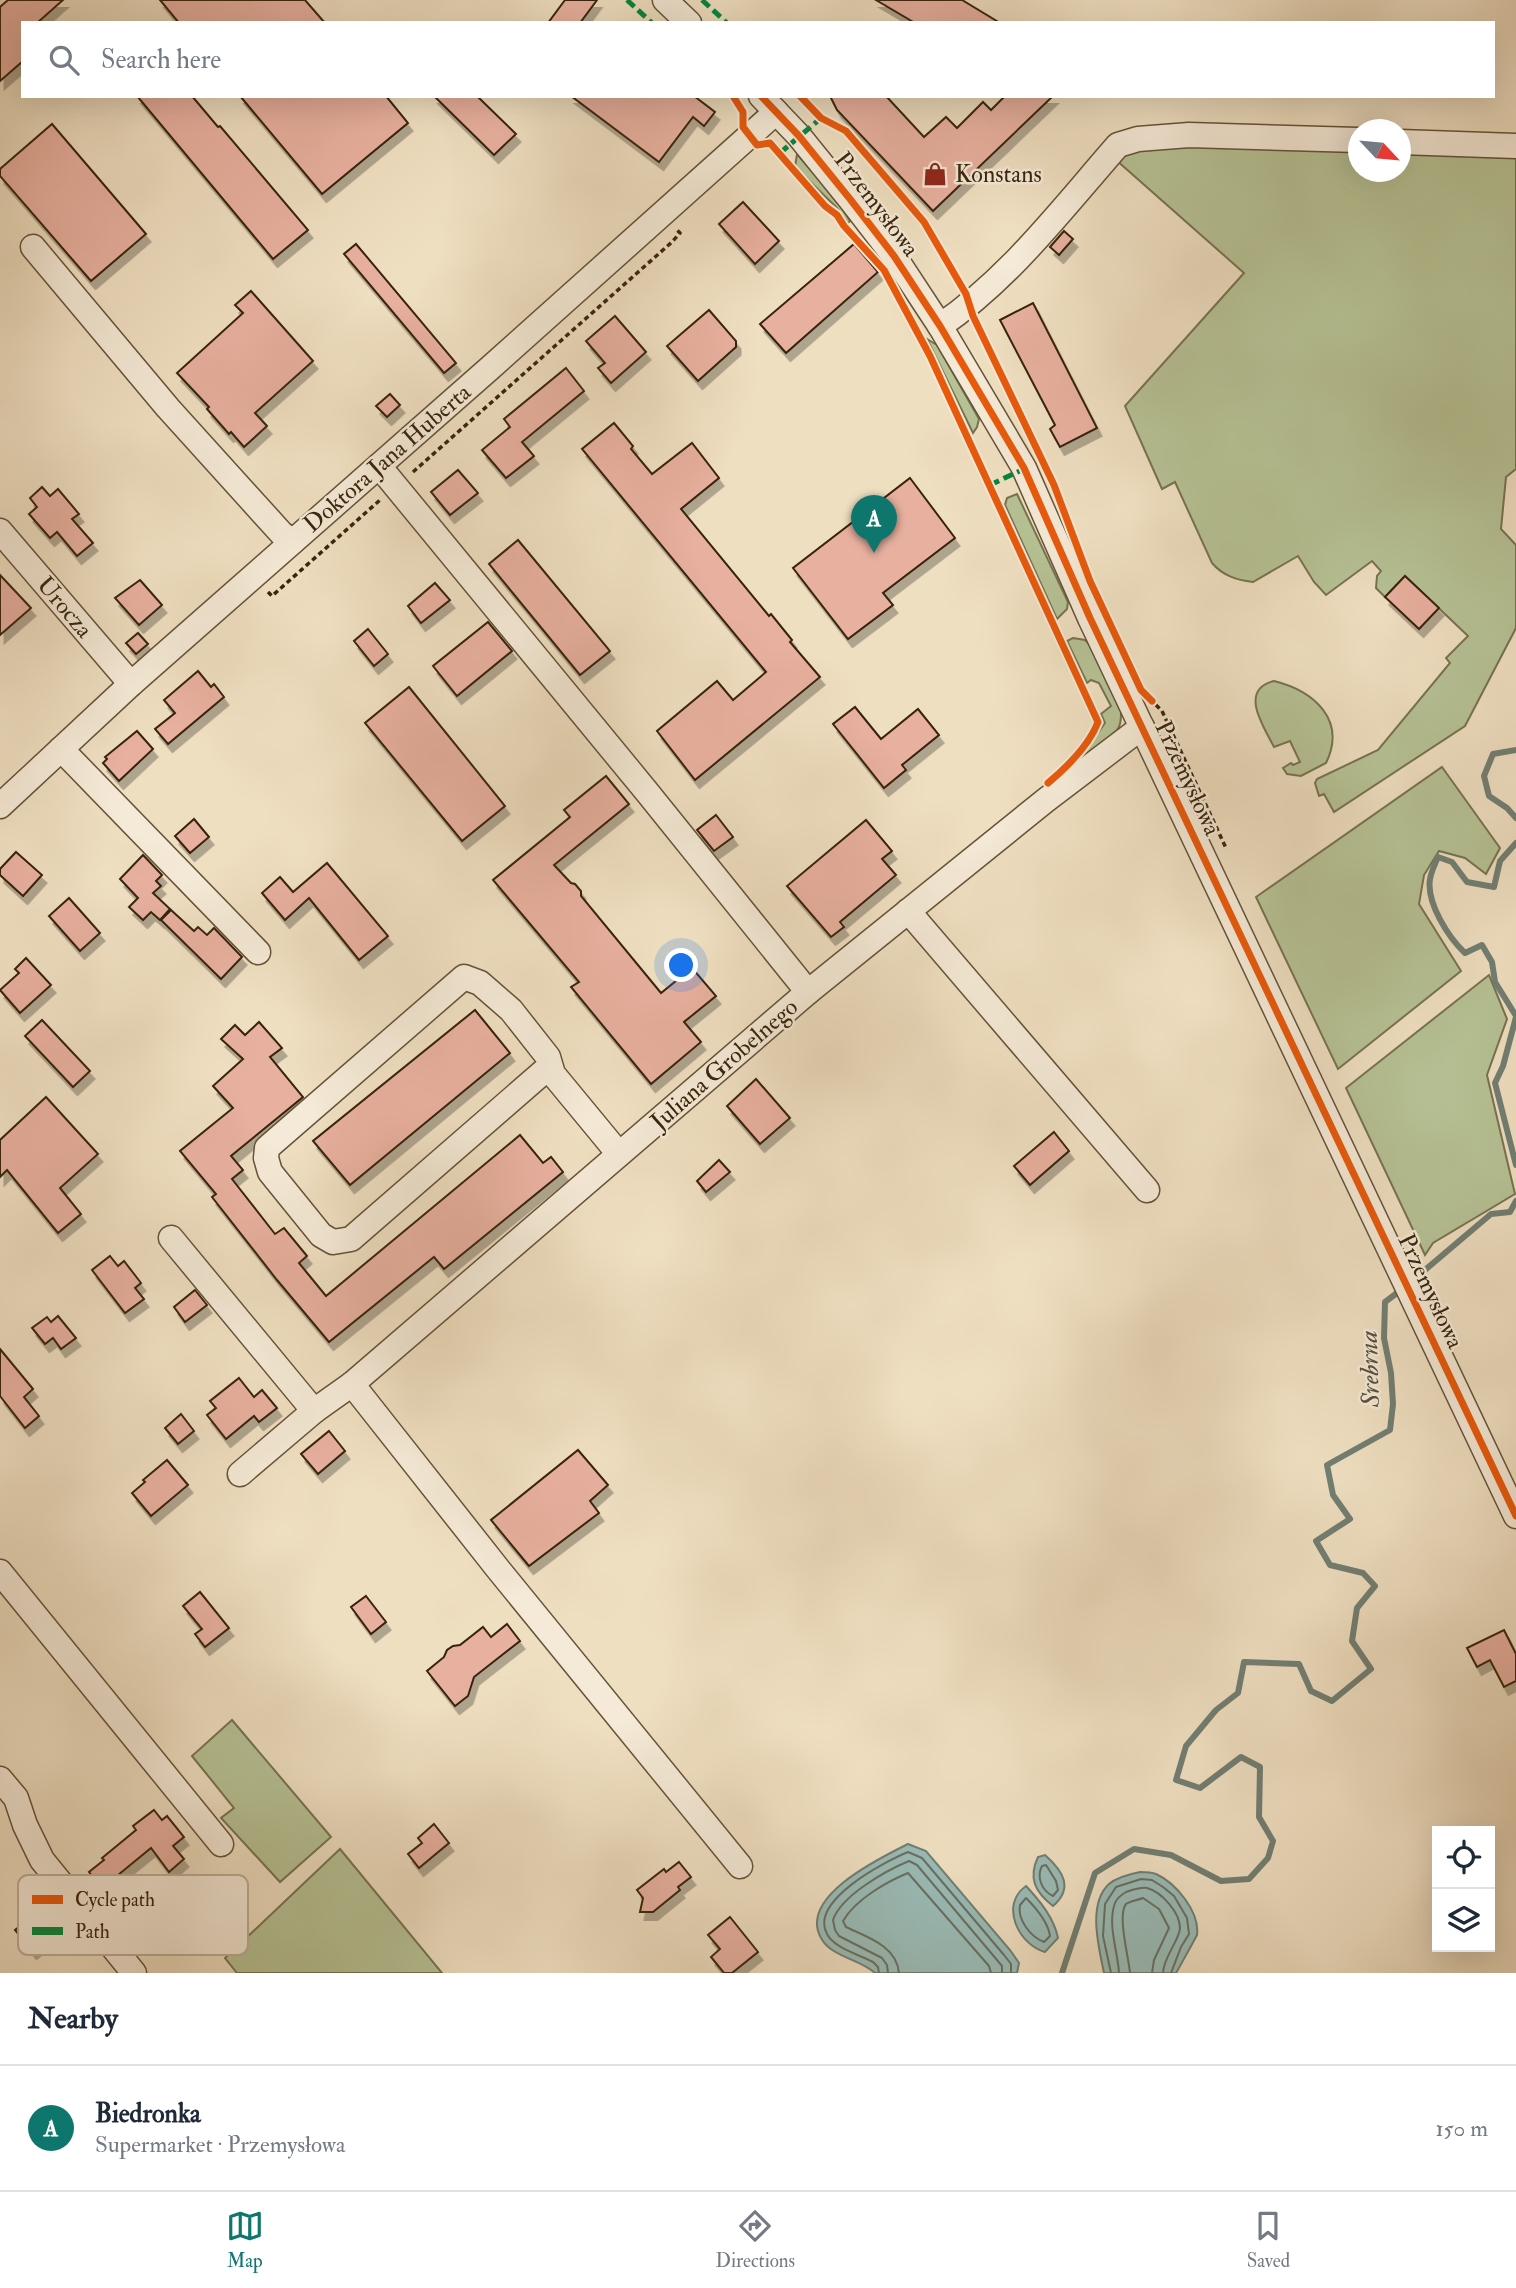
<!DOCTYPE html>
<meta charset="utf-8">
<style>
:root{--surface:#fff;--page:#f6f6f7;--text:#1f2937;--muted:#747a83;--line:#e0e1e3;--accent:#0f766e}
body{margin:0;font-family:"IM FELL Double Pica",serif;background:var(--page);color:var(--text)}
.controls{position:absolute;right:21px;bottom:21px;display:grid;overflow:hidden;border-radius:0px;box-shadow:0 7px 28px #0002}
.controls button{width:63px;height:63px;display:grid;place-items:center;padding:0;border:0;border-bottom:2px solid var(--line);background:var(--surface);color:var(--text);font:35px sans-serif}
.compass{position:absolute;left:1348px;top:119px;width:63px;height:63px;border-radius:50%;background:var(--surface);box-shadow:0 7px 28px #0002;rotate:116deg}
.you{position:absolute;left:682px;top:966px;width:24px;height:24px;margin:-18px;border:5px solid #fff;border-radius:50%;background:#1a73e8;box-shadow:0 0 0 10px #1a73e833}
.badge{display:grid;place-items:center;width:46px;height:46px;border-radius:50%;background:var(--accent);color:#fff;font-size:23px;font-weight:700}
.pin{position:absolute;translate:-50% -58px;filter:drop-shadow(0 2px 4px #0008)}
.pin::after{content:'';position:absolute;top:37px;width:24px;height:21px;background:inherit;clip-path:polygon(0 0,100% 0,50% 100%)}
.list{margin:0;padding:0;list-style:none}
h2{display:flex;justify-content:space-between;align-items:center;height:91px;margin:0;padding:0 28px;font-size:30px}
h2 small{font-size:23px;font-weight:400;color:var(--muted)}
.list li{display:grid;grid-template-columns:46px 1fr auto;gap:21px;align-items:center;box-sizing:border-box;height:126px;padding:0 28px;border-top:2px solid var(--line)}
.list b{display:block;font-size:26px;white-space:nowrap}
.list p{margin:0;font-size:23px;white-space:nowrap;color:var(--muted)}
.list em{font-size:23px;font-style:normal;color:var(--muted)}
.icon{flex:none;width:38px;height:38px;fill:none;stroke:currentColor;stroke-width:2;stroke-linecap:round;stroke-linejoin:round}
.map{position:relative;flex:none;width:1516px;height:1973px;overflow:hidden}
.search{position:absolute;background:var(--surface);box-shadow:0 7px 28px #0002;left:21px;right:21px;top:21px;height:77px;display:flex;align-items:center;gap:18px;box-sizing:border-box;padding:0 24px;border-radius:0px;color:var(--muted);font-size:26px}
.sheet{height:217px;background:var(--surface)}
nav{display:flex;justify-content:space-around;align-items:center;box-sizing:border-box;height:98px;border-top:2px solid var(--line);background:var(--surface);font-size:19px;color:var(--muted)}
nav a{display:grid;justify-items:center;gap:4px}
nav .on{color:var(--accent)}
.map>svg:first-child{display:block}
.green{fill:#b6c295;stroke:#767350;stroke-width:2}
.water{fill:#9abcb7;stroke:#727f73;stroke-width:2}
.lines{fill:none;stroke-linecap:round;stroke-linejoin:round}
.shore{stroke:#687062;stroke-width:2}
.stream{stroke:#727f73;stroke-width:6}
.building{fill:#e8b09f;stroke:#37240c;stroke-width:2;filter:url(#shadow)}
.minor-casing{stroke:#655339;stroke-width:27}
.path{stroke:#37240c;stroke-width:3.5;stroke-dasharray:5 3.5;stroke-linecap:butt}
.minor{stroke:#f5ead7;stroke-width:24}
.quiet{stroke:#00873e;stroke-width:5;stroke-dasharray:10 5;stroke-linecap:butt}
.cycleway-casing{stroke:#f5ead7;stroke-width:11}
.cycleway{stroke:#e8590c;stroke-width:7}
.labels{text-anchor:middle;stroke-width:5;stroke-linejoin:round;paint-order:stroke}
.poi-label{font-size:24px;fill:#37240c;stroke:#f5ead7;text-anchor:start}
.street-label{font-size:24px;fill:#37240c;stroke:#f5ead7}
.water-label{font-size:26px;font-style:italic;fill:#55523f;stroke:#f5ead7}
.key{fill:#f5ead7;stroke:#bcaf9a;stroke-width:2}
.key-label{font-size:19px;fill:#37240c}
</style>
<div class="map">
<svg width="1516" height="1973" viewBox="0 0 1516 1973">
<defs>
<filter id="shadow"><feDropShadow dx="4.5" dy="8" stdDeviation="0" flood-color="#0004"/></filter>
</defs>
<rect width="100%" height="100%" fill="#efdfc1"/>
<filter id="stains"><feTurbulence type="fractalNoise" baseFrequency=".00286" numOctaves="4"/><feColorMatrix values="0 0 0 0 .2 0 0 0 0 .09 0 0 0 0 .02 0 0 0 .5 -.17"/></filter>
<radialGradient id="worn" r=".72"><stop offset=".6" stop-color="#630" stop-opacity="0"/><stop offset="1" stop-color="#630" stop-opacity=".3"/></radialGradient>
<g class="green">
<path d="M 1172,144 L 1358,145 L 1358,172 L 1400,172 L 1401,146 L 1516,152 L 1516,469 L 1506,477 L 1501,529 L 1516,545 L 1516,628 L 1465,726 L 1334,812 L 1324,794 L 1319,796 L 1315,783 L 1317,779 L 1378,750 L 1450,663 L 1446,658 L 1468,636 L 1405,576 L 1385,597 L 1376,588 L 1377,576 L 1381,571 L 1372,561 L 1326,595 L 1314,582 L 1298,556 L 1253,582 C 1237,580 1223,576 1212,563 L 1175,482 L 1162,489 L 1125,406 L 1244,273 L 1115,159 L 1127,150 Z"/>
<polygon points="797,154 839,203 850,221 848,223 837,208 795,167"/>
<polygon points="927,339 937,345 979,419 977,427 973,433"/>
<polygon points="1017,494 1068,602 1067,609 1057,619 1005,505 1007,498"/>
<path d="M 1073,638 L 1085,640 L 1090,645 L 1121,711 C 1121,720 1121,727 1114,734 L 1073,768 L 1105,723 L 1101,714 L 1111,706 L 1099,683 L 1091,680 L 1087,683 L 1067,641 Z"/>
<path d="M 1274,681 C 1314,691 1347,720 1326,763 L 1301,776 L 1287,774 L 1283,768 L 1291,763 L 1293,765 L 1300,762 L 1290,741 L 1274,747 C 1264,727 1238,690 1274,681 Z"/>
<polygon points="1442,767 1500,848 1486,874 1465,858 1439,851 1424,875 1419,904 1461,971 1338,1069 1256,897"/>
<polygon points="1489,975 1507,1019 1487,1075 1515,1194 1433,1243 1425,1255 1346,1088"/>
<polygon points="232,1720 331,1837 280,1882 221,1818 234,1808 192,1756"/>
<polygon points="340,1849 442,1973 237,1973 225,1958"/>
</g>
<g class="water">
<path d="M 908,1844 L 926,1851 L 1010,1950 L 1019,1963 L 1017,1973 L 875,1973 C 860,1959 831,1957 821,1938 C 798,1897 880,1858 908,1844 Z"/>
<path d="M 1045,1855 C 1063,1871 1074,1888 1053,1906 C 1035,1892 1028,1878 1038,1857 Z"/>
<path d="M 1140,1872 C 1145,1872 1151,1872 1156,1874 C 1176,1883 1200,1912 1197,1935 C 1196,1937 1178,1970 1176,1973 L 1104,1973 C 1099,1948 1087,1904 1109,1884 C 1117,1877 1130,1874 1140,1872 Z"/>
<path d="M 1026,1886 C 1040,1901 1054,1918 1058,1938 L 1045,1952 C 1019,1945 999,1905 1026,1886 Z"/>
</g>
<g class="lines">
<g class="shore">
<path d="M 1046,1865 L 1056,1881 L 1058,1890 L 1053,1896 C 1042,1891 1036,1877 1042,1866 Z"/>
<path d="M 1026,1898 C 1036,1908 1048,1922 1050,1936 L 1044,1942 C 1031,1937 1017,1920 1020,1905 Z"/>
<path d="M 879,1973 L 878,1967 L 873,1962 C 860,1955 834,1948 827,1934 C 809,1901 884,1862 908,1852 L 922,1858 L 1004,1955 L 1011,1964 L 1011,1973"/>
<path d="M 888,1973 L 887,1965 L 882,1958 L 839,1936 L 835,1930 L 833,1920 C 841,1896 885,1871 909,1861 L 917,1865 L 997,1960 L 1002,1966 L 1002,1973"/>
<path d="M 899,1973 C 897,1946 867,1937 846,1927 L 843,1921 C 855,1900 886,1882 908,1873 L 989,1966 L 991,1973"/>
<polyline points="1111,1973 1103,1936 1105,1904 1116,1887 1141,1879 1152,1880 1163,1887 1174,1896 1187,1918 1189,1934 1181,1947 1171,1973"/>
<path d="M 1119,1973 C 1118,1952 1107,1924 1115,1903 C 1117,1898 1121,1895 1126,1892 C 1132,1890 1140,1887 1147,1888 C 1162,1892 1180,1913 1180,1928 C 1180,1939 1163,1958 1163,1973"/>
<path d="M 1130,1973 C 1129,1959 1117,1915 1126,1904 C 1130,1901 1138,1900 1143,1898 L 1159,1909 L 1169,1928 L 1154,1960 L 1152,1973"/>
</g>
<g class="stream">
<polyline points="1516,750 1493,754 1484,776 1489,796 1507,808 1516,818"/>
<path d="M 1516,843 L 1500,861 L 1494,887 L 1467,882 L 1452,862 L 1438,857 C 1435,864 1431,872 1430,879 C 1426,903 1449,938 1465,953 L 1482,945 L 1492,962 L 1495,982 L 1516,1016"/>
<polyline points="1516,1017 1503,1066 1495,1083 1516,1165"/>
<polyline points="1412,1281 1491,1214 1510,1212 1516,1201"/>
<polyline points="1062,1973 1095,1873 1134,1849 1171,1855 1221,1881 1249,1879 1268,1858 1273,1841 1259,1817 1260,1767 1241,1757 1200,1788 1176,1780 1186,1746 1216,1710 1238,1693 1244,1662 1299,1664 1311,1691 1332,1701 1371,1669 1352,1641 1357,1608 1375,1586 1363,1573 1330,1565 1316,1541 1350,1519 1333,1495 1327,1465 1390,1430 1393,1404 1391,1373 1384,1338 1385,1302 1401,1290"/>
</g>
</g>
<g class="building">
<polygon points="8,0 63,0 37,23 23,23 23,61 0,81 0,7"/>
<polygon points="160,0 305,0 325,23 179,23"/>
<polygon points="565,0 597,0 580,23 548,23"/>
<polygon points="876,0 962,0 1000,23 915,23"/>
<polygon points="137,96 192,96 218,127 220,126 308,230 273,259"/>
<polygon points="240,96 386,96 408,123 322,194"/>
<polygon points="434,96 477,96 516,134 494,155"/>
<polygon points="571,96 694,96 715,112 704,126 693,117 659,162"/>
<polygon points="830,96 886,96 924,137 946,117 957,128 983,102 991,110 1005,96 1053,96 933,211 837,110"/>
<polygon points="52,124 146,234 91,281 0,176 0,169"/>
<polygon points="743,202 779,241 755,264 719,224"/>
<polygon points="1064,231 1073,239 1059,255 1050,247"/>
<polygon points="356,244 456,363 444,373 344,254"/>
<polygon points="854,244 878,272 786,353 760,324"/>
<polygon points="251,291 313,361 255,413 267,426 244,447 231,432 229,434 207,409 209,407 177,373 243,313 235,305"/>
<polygon points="1033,303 1097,428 1060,447 1050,429 1055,425 1000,320"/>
<polygon points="709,310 736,341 736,347 698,381 667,346"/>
<polygon points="615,316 646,352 611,383 598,368 605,363 586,341"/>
<polygon points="566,368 584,391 522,442 534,456 506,478 482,450 510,427 504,419"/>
<polygon points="390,394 400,405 387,417 376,406"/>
<polygon points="614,423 633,446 631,449 652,474 692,443 719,478 681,509 769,616 771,614 792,640 790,642 820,677 695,780 657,731 717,681 733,700 766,672 582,449"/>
<polygon points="458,470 478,493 450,515 431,492"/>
<polygon points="910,478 955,538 883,593 893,605 848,639 793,568"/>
<polygon points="42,487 50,496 58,489 79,514 72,519 93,543 77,556 57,532 50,538 29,514 37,507 30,498"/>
<polygon points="518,540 610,651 580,675 489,564"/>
<polygon points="0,575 31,608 0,635"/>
<polygon points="1405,576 1439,608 1419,629 1385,597"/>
<polygon points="140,580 162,605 139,625 115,598"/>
<polygon points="435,583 450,600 421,623 408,606"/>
<polygon points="488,622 512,651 457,696 433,666"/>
<polygon points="368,629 388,654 374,666 354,641"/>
<polygon points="138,633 148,644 136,654 126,643"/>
<polygon points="198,671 211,687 214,684 224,697 168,744 155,729 175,713 164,700"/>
<polygon points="409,687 505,806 462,841 365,723"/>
<polygon points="855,707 881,739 918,709 939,735 902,765 906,770 884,788 833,724"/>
<polygon points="137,731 153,749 119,781 103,763 107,759 105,757"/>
<polygon points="606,776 629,804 554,865 571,883 575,884 581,891 581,896 661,993 692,968 716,996 684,1022 701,1042 651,1084 571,987 579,982 493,880 570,817 564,810"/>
<polygon points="716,815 733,837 714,851 697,830"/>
<polygon points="194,819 209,837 190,853 175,836"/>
<polygon points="866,820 892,851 882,859 896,875 840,922 844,927 831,937 787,886"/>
<polygon points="16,852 42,875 23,896 0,875 0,869"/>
<polygon points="143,855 162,875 156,881 161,886 153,893 170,909 160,920 151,912 143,920 129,907 138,898 120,879"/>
<polygon points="327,863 388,936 359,960 309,898 285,920 262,893 280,877 293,892"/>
<polygon points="69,898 100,933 80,951 49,916"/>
<polygon points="171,910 194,931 198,927 207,935 214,928 242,957 221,979 161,920"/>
<polygon points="26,958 51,985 20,1013 0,990 19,973 15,969"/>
<polygon points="475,1010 510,1053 350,1185 313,1141"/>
<polygon points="42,1020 90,1071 73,1087 25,1036"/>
<polygon points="259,1022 282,1048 270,1057 303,1097 231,1156 243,1170 232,1179 275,1234 284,1228 307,1256 299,1263 326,1296 520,1135 543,1163 551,1157 563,1172 444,1269 434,1257 329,1342 277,1280 212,1197 216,1194 180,1151 233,1108 213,1086 243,1059 221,1039 235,1025 245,1035"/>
<polygon points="756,1079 790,1118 760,1144 727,1106"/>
<polygon points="46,1097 98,1154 60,1188 81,1214 58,1233 7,1170 0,1177 0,1140"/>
<polygon points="1054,1132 1069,1151 1030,1185 1014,1166"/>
<polygon points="719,1160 730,1172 706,1192 697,1181"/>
<polygon points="110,1256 118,1266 124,1261 141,1283 135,1288 144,1299 125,1313 92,1270"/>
<polygon points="195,1290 207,1305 185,1322 174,1307"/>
<polygon points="58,1316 76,1338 61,1349 53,1338 45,1344 32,1328 47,1317 51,1322"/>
<polygon points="0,1349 33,1389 24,1397 39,1416 25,1428 0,1396"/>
<polygon points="239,1378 254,1397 262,1390 277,1408 259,1422 254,1416 226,1439 207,1415 216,1408 210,1401"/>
<polygon points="181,1414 194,1431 178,1444 165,1428"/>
<polygon points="329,1431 345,1451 318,1474 301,1454"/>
<polygon points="578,1450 608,1485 590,1501 599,1513 529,1566 491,1520"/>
<polygon points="167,1460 188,1485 151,1516 132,1493 145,1482 143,1480"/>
<polygon points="200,1592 229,1628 205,1647 195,1634 202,1629 183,1606"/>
<polygon points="366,1596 386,1622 371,1634 351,1607"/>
<polygon points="507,1624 520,1641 474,1677 468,1696 455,1706 427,1671 444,1657 447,1650 453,1646 460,1645 483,1627 491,1637"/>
<polygon points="1504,1630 1516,1654 1516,1681 1504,1687 1490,1660 1477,1667 1467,1648"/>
<polygon points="154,1810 162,1820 167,1816 184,1837 173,1846 184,1859 169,1872 151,1848 112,1880 110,1878 100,1886 89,1872 104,1860 102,1858 136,1830 133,1826"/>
<polygon points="434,1824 449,1843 419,1868 408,1854 422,1843 418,1838"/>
<polygon points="679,1862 691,1877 678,1887 680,1890 653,1912 640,1912 643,1898 637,1890 664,1869 666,1872"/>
<polygon points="36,1914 39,1917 43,1914 57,1931 32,1951 15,1930"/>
<polygon points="730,1917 758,1952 732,1973 724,1973 711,1957 720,1949 708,1935"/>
</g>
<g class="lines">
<g class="minor-casing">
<g id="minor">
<polyline points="665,0 689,23"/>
<polyline points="761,96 799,136 850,199 894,256 940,326 1024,468 1090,618 1516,1516"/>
<polyline points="1400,142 1516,146"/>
<polyline points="33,247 168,408 282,534 293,541"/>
<path d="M 940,326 C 1010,278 1062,209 1118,145 L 1138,139 L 1189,135 L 1358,140"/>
<polyline points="379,466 647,792 808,992"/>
<polyline points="0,531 131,684"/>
<polyline points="61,749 258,952"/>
<polyline points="0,806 131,684 490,368 776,112"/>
<polyline points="908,911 1147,1190"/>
<polyline points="550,1066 351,1239 333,1242 321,1235 270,1172 266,1158 267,1148 464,977 480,983 511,1010 548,1057 553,1074 619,1154"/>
<polyline points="171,1238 314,1411"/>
<polyline points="352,1384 498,1569 740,1866"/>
<polyline points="240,1474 314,1411 352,1384 808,992 1046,800 1142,727"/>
<polyline points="0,1572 221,1844"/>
<polyline points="0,1779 16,1798 25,1825 42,1860 134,1973"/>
</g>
</g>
<g class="path">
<polyline points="413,472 672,242 680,233 677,230"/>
<polyline points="268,592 272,596 380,500"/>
<polyline points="1156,705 1162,711 1226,848"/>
</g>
<use href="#minor" class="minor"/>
<g class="quiet">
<polyline points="627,0 652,23"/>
<polyline points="702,0 727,23"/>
<polyline points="780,153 821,118"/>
<polyline points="990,485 1028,467"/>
</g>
<g class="cycleway-casing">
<g id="cycleway">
<path d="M 733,96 L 743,112 L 743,127 L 757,145 L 770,143 L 825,206 L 837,215 L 844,226 L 884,270 L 930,356 L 1098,722 C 1089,746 1067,767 1048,783"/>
<polyline points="761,96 799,136 850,199 894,256 940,326 1024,468 1090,618 1516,1516"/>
<polyline points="800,96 821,118 846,131 924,222 966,294 973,316 1054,485 1090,581 1141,690 1152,701"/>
</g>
</g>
<use href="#cycleway" class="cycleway"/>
</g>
<defs>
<g id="shop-bare" transform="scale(1.89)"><path d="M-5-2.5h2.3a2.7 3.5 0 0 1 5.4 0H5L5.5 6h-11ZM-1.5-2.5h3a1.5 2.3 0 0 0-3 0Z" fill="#8f2418" stroke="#f5ead7" stroke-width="2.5" paint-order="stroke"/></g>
</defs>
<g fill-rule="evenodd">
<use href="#shop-bare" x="935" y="174"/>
</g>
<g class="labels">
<g class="poi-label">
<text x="955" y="182">Konstans</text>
</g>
<g class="street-label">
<text transform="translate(877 204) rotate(53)" y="8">Przemysłowa</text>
<text transform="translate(387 458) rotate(-41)" y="8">Doktora Jana Huberta</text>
<text transform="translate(65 607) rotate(50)" y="8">Urocza</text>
<text transform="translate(1188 778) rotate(65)" y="8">Przemysłowa</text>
<text transform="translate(724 1064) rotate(-41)" y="8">Juliana Grobelnego</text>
<text transform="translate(1431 1291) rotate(65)" y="8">Przemysłowa</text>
</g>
<g class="water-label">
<text transform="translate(1369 1369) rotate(-92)" y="9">Srebrna</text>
</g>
</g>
<rect x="18" y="1875" width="230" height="80" rx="10" class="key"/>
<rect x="32" y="1895" width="31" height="9" fill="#e8590c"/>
<rect x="32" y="1927" width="31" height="8" fill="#00873e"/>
<g class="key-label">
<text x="75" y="1906">Cycle path</text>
<text x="75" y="1938">Path</text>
</g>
<rect width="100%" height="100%" filter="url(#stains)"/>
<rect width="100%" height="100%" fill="url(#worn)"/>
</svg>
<div class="controls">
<button><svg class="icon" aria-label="locate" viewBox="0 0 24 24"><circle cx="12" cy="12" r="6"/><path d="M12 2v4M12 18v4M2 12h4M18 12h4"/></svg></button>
<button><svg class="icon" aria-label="layers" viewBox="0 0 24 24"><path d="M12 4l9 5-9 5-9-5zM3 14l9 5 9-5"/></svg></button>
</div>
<svg class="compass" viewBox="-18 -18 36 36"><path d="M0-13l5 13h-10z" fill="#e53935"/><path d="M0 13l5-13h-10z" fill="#747a83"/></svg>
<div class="you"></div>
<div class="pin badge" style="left:874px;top:553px">A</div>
<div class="search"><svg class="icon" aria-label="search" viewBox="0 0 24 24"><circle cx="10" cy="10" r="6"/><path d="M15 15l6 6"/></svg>Search here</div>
</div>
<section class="sheet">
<h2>Nearby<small></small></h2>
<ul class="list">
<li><span class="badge">A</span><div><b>Biedronka</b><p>Supermarket · Przemysłowa</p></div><em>150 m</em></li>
</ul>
</section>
<nav>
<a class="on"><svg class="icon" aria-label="map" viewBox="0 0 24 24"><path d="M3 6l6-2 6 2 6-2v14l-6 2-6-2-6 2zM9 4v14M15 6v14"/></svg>Map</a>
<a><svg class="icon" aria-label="directions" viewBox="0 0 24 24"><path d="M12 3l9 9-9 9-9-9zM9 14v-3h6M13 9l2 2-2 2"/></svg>Directions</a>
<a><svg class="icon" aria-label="saved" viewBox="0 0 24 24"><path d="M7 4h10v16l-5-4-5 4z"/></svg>Saved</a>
</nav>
